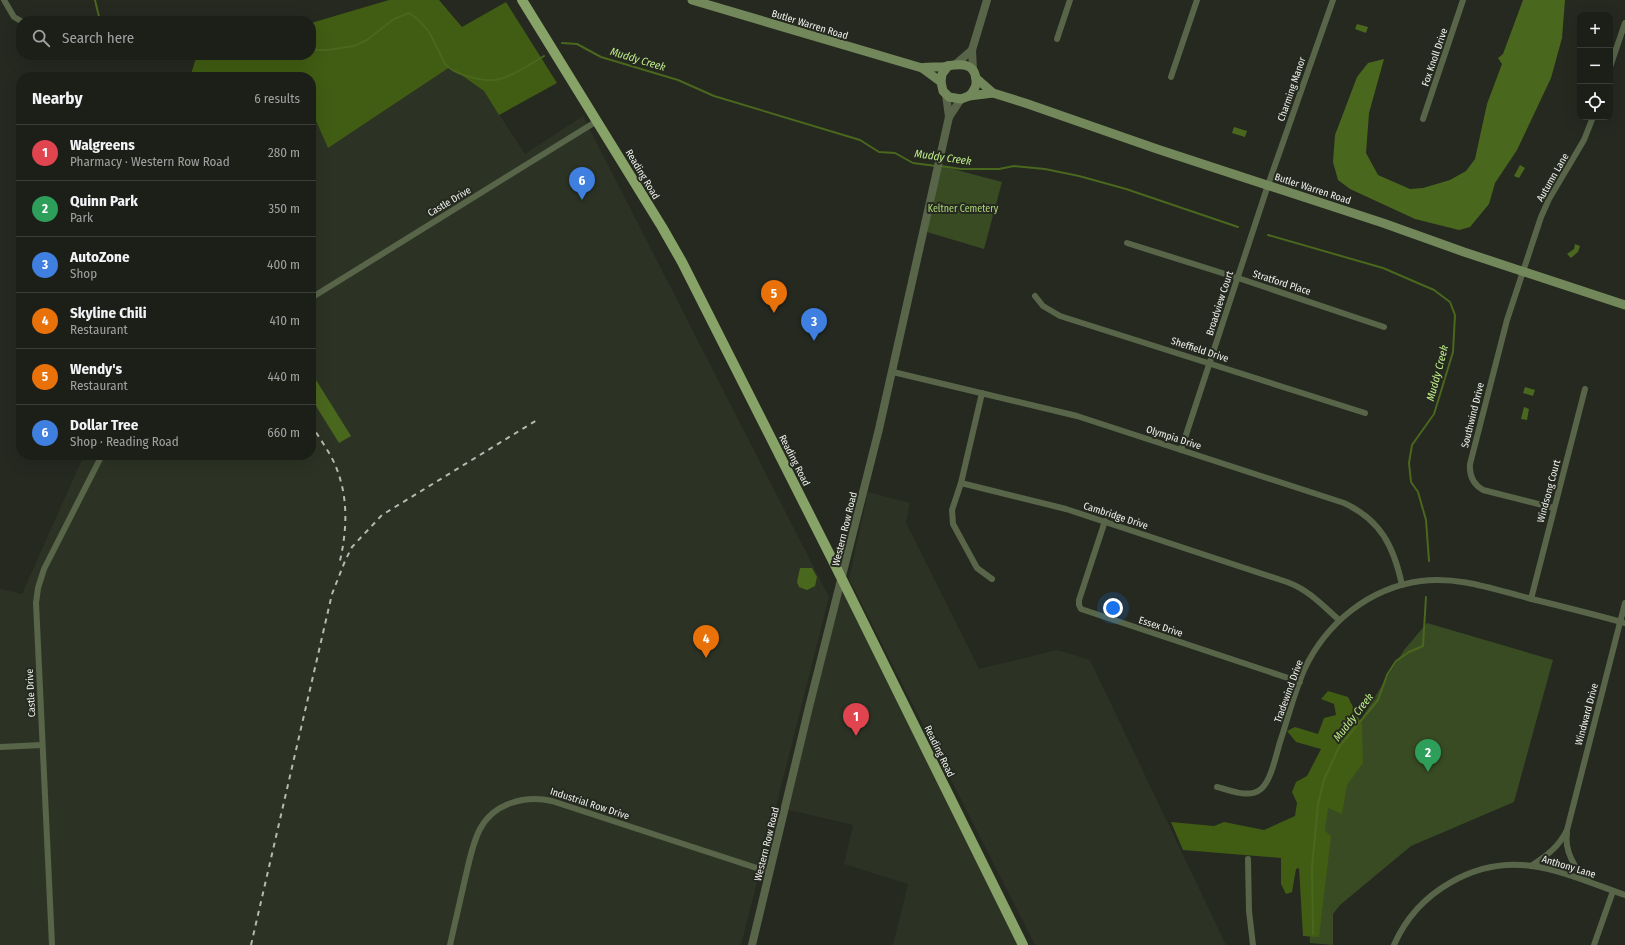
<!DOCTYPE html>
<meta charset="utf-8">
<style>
:root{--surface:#1c1f18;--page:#252721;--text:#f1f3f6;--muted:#a0a2a2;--line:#3a3d37;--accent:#db2777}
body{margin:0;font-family:"Fira Sans Condensed",sans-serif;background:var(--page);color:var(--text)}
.controls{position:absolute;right:12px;top:12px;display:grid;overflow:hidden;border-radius:8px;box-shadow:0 4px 16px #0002}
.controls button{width:36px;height:36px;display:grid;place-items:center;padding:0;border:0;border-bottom:1px solid var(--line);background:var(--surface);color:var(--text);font:20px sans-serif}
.you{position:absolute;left:1113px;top:608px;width:14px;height:14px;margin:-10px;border:3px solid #fff;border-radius:50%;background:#1a73e8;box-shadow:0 0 0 6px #1a73e833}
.badge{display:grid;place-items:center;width:26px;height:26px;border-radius:50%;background:var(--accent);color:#fff;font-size:13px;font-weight:700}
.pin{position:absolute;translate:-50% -33px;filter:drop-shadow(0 1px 2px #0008)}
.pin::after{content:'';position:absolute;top:21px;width:14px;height:12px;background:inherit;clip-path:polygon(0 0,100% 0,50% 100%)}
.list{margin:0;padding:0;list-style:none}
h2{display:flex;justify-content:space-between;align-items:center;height:52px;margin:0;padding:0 16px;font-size:17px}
h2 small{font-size:13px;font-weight:400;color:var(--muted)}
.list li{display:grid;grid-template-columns:26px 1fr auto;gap:12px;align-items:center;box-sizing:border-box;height:56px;padding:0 16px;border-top:1px solid var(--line)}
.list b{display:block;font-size:15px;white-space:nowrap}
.list p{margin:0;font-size:13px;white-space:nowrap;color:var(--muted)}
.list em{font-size:13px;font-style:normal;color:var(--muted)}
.icon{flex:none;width:22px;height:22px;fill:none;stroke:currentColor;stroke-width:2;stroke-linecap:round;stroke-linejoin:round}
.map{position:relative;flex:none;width:1625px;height:945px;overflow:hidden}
.search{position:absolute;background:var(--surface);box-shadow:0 4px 16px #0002;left:16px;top:16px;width:300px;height:44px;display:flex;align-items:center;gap:10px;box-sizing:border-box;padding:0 14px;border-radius:16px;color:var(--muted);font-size:15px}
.panel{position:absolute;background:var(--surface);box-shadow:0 4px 16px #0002;left:16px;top:72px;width:300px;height:388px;border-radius:16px}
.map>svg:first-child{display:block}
.built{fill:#2c3324}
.green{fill:#394b23}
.forest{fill:#415d13}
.water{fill:#4a671e}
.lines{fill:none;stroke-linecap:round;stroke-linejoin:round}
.stream{stroke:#4a671e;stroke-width:2}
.minor{stroke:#586549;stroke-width:6}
.tertiary{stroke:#586549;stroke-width:8}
.secondary{stroke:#73885a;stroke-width:9}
.primary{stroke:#87a367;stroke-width:10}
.rail{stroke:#b6b9b2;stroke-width:2;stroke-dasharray:5 5;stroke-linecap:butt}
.labels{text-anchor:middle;stroke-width:4;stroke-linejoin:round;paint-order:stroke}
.street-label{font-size:10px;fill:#eff2ec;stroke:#252920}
.park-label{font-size:10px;fill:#aed977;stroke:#252920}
.water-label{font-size:11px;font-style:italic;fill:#beeb88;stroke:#252920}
</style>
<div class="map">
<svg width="1625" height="945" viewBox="0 0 1625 945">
<rect width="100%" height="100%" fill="#252920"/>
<g class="built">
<polygon points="450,67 484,91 525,154 583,116 829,597 741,945 0,945 0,589 22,594 84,455 311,455 311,119 316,121 328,148"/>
<polygon points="868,492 910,503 906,523 979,669 1057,650 1090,660 1226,945 1035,945 849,579"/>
<polygon points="842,580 1023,945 893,945 908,884 844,864 853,825 785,809"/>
</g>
<g class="green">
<polygon points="938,165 1002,182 984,249 927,232"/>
<polygon points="1427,623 1553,660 1514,802 1411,846 1340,905 1333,914 1333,945 1310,943 1306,859 1347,742 1404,650"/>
</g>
<g class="forest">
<polygon points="389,0 439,0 462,27 506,2 557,83 499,115 484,91 450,67 328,148 316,121 311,119 311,77 190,77 197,55 311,55 311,23"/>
<polygon points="1328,691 1348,697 1362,725 1363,763 1347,785 1342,814 1328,808 1325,831 1331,836 1319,937 1303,936 1299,868 1296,869 1292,892 1286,894 1281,884 1281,858 1183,850 1171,822 1214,826 1224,822 1264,830 1295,816 1297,803 1292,792 1296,782 1307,776 1321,749 1296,742 1287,731 1295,727 1318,734 1324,718 1336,715 1334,704 1321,699"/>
</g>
<g class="water">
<polygon points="1523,0 1565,0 1562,38 1551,78 1517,150 1495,183 1489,204 1470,227 1459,230 1415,219 1350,189 1338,180 1333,162 1335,135 1357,77 1368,63 1384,59 1369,113 1366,153 1378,175 1410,189 1423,188 1450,180 1466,171 1475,159 1487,104 1502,64 1498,58 1503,54"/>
<polygon points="1357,24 1368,27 1366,33 1355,29"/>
<polygon points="1234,127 1247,131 1245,137 1232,133"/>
<polygon points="1520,165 1525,168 1519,178 1514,176"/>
<polygon points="1575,244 1580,246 1578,252 1571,258 1567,254 1574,249"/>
<polygon points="311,372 351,436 339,443 311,398"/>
<polygon points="1525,387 1535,390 1533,396 1523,393"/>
<polygon points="1524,407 1529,409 1527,420 1521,419"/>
<polygon points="800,568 812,568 817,577 815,586 807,590 799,587 797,582"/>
</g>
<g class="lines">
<g class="stream">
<polyline points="95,0 100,21"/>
<polyline points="562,43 577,44 601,57 678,80 714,96 860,140 879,152 895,153 913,163 936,166"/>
<path d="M 311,50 L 328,50 L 354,46 L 367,40 L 394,19 L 409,13 C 430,26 433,41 444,62 C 452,75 486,83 500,79 C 515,75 530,64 544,56"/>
<polyline points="941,166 961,169 999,169 1014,166 1045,169 1079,176 1126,189 1238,227"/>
<polyline points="1268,235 1383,268 1434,290 1450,302 1455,315 1453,352 1434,414 1412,445 1409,463 1411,482 1418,492 1426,520 1429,561"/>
<polyline points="1313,934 1312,867 1318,804 1324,780 1339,747 1378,700 1387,675 1396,661 1409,652 1423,646 1426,597"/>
</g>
<g class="minor">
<polyline points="4,0 14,17 21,21"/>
<polyline points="1057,39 1070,0"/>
<polyline points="1610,67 1625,23"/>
<polyline points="1171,77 1197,0"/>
<polyline points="1423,119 1463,0"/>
<polyline points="1127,243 1238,278 1384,327"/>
<polyline points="1035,296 1043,306 1060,316 1365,413"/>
<polyline points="311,298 597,121"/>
<path d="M 893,372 L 1077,416 L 1344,503 C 1381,520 1394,547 1402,585"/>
<path d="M 982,393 L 961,483 L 1066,509 L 1287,582 C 1309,590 1322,605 1339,620"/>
<polyline points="1181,450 1268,185 1333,0"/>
<polyline points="961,483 952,510 953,524 977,568 992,579"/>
<path d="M 1554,508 L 1483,490 C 1473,484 1469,476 1470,464 L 1507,320 L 1541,217 L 1549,199 L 1584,140 L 1593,117"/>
<polyline points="1105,521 1079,600 1079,605 1081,609 1300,682"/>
<polyline points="1531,599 1585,389"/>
<polyline points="0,747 42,745"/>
<path d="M 1217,787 C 1230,790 1249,799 1261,789 C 1271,781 1276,755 1280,742 C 1288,718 1294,693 1304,670 C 1326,623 1369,588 1421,581 C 1458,576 1493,589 1528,598 C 1560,606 1593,614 1625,623"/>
<path d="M 1567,833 C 1564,851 1575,869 1588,881"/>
<polyline points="1248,859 1249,911 1253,945"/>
<path d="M 1531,866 C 1546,856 1559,847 1567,830 L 1625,603"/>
<polyline points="52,945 36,603 38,588 44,569 102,455"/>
<path d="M 450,945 C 455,923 460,901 465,879 C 469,863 472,844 480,829 C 494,803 525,795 552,801 L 769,872"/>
<path d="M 1394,945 C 1417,892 1475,858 1532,866 C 1562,870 1596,885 1625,895"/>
<polyline points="1594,945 1613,891"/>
</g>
<g class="tertiary">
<polyline points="957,63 972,50"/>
<polyline points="973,70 972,50 987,0"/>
<polyline points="946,95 949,117"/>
<polyline points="752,945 809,707 879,429 949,117 961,99"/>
</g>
<g class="secondary">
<polyline points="692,0 922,68 941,82"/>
<polyline points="948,66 942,74 941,82 943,91 949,97 961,99 969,96 993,93"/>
<path d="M 922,68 C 931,66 939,68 947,66 C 960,64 975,62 976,80 C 977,86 973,92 969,96"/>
<polyline points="976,78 993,93 1025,103 1157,149 1383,223 1464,252 1625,305"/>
</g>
<polyline class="primary" points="522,0 662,227 682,262 832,559 1023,945"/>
<g class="rail">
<path d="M 311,424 C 319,438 330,452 336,467 C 349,499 347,532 339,565"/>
<polyline points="251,945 332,594 345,561 352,547 382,515 537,420"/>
</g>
</g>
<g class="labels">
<g class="street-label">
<text transform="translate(810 24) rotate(17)" y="4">Butler Warren Road</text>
<text transform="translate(1434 57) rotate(-71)" y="4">Fox Knoll Drive</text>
<text transform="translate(1291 89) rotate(-71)" y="4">Charming Manor</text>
<text transform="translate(643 174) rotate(59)" y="4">Reading Road</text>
<text transform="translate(1552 177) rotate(-60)" y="4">Autumn Lane</text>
<text transform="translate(1313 188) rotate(18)" y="4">Butler Warren Road</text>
<text transform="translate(449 201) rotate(-31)" y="4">Castle Drive</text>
<text transform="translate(1282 282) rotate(18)" y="4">Stratford Place</text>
<text transform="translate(1219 303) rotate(-72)" y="4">Broadview Court</text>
<text transform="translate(1200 349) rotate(18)" y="4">Sheffield Drive</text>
<text transform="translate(1472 415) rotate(-76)" y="4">Southwind Drive</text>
<text transform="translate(1174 437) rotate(18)" y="4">Olympia Drive</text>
<text transform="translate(795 460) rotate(63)" y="4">Reading Road</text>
<text transform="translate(1548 491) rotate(-75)" y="4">Windsong Court</text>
<text transform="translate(1116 515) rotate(18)" y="4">Cambridge Drive</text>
<text transform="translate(844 529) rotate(-76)" y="4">Western Row Road</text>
<text transform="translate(1161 626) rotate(18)" y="4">Essex Drive</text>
<text transform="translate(1288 691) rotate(-70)" y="4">Tradewind Drive</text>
<text transform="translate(30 693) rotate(-93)" y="4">Castle Drive</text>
<text transform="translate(1586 714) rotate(-75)" y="4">Windward Drive</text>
<text transform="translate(940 751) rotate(64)" y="4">Reading Road</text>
<text transform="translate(590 803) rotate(18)" y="4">Industrial Row Drive</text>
<text transform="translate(766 844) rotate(-76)" y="4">Western Row Road</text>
<text transform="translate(1569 866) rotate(17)" y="4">Anthony Lane</text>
</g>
<g class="park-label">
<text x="963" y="212">Keltner Cemetery</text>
</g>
<g class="water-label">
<text transform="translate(638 59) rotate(17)" y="4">Muddy Creek</text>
<text transform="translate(943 157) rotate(8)" y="4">Muddy Creek</text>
<text transform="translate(1437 373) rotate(-75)" y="4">Muddy Creek</text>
<text transform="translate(1353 717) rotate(-52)" y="4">Muddy Creek</text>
</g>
</g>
</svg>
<div class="controls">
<button>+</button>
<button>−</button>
<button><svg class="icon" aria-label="locate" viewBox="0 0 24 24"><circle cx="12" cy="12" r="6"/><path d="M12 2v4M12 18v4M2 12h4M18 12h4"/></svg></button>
</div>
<div class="you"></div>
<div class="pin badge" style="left:856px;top:736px;background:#e0444e">1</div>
<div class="pin badge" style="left:1428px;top:772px;background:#2e9e5b">2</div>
<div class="pin badge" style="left:814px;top:341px;background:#3f7fe0">3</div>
<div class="pin badge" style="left:706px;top:658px;background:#e8710a">4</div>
<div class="pin badge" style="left:774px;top:313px;background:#e8710a">5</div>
<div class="pin badge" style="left:582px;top:200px;background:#3f7fe0">6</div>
<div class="search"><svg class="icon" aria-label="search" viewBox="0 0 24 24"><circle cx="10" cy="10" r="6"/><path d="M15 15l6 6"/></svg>Search here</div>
<section class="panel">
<h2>Nearby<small>6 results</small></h2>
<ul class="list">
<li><span class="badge" style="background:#e0444e">1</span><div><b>Walgreens</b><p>Pharmacy · Western Row Road</p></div><em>280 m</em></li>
<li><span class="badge" style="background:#2e9e5b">2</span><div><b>Quinn Park</b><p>Park</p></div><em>350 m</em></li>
<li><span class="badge" style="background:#3f7fe0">3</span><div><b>AutoZone</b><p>Shop</p></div><em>400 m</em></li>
<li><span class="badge" style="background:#e8710a">4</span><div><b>Skyline Chili</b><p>Restaurant</p></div><em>410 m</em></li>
<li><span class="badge" style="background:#e8710a">5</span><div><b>Wendy's</b><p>Restaurant</p></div><em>440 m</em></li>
<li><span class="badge" style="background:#3f7fe0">6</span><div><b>Dollar Tree</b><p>Shop · Reading Road</p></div><em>660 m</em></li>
</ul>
</section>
</div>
